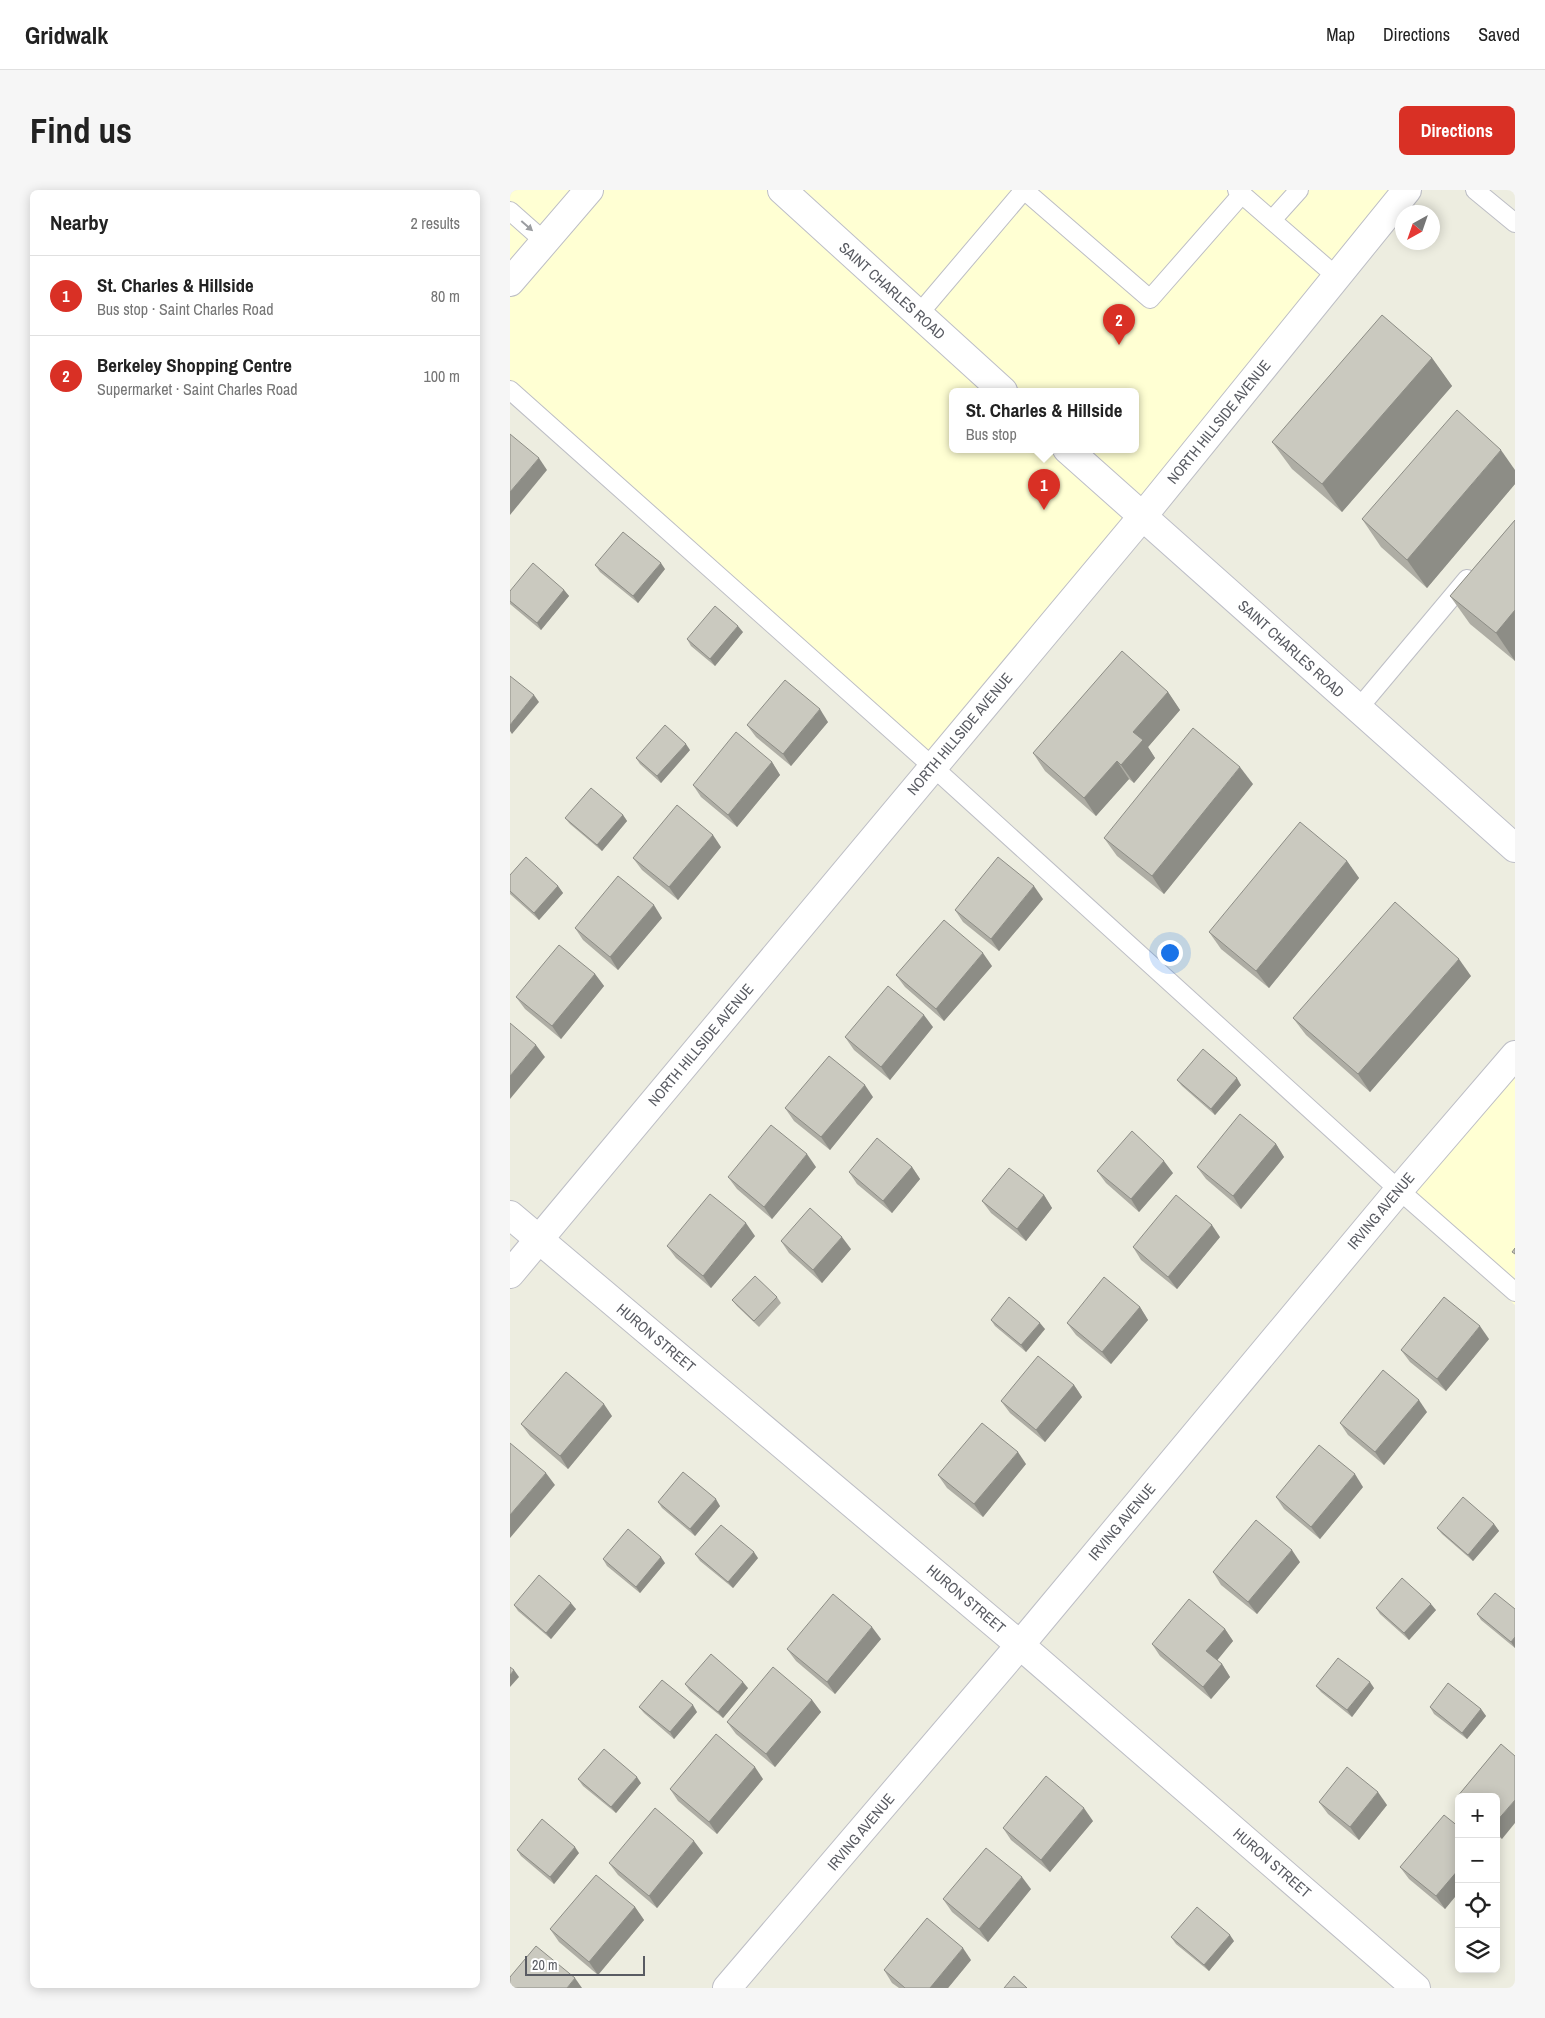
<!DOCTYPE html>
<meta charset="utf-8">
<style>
:root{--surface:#fff;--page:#f6f6f6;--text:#222;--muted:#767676;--line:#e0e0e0;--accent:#d93025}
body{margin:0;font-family:"Archivo Narrow",sans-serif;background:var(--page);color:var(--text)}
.controls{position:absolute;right:15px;bottom:15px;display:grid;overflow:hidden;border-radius:8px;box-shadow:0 2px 12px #0003}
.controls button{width:45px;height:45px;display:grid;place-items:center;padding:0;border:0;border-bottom:1px solid var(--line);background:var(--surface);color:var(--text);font:25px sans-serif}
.compass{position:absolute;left:885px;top:15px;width:45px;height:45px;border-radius:50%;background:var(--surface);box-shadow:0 2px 12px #0003;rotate:220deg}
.scale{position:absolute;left:15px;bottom:12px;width:120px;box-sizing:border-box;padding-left:5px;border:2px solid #595b62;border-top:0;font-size:14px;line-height:18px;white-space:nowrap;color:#595b62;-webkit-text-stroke:4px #fff;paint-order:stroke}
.you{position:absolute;left:659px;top:762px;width:18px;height:18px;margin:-12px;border:4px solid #fff;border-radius:50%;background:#1a73e8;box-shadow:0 0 0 8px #1a73e833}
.badge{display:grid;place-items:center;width:32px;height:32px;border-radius:50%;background:var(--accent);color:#fff;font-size:16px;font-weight:700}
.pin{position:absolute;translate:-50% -41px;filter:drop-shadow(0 1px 2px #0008)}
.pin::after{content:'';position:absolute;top:26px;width:18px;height:15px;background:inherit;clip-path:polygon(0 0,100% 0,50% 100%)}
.popup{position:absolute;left:439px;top:198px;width:190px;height:65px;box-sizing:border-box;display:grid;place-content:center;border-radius:8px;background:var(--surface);filter:drop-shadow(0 1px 4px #0005);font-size:16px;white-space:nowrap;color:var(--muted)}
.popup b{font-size:19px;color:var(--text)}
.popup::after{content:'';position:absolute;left:50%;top:100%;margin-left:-10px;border:10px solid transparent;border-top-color:var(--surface)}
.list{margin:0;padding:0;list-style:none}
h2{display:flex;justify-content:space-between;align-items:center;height:65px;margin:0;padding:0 20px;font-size:21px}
h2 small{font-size:16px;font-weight:400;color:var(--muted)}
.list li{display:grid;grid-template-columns:32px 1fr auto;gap:15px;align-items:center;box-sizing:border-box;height:80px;padding:0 20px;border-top:1px solid var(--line)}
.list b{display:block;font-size:19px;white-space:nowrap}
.list p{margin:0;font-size:16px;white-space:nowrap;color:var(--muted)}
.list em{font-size:16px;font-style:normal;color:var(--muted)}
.icon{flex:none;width:28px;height:28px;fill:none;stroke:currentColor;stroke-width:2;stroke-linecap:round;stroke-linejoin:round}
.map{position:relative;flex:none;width:1005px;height:1798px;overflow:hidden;border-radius:8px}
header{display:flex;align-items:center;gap:30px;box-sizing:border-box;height:70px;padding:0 25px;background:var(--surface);border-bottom:1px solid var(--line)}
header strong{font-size:24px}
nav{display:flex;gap:28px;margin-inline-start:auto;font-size:18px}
.intro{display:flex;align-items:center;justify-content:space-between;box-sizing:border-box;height:120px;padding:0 30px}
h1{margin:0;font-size:35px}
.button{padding:12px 22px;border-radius:8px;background:var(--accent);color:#fff;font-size:18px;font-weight:700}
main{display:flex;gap:30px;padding:0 30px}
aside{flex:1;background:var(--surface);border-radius:8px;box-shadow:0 2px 12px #0003}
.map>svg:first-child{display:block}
.commercial{fill:#ffffd3}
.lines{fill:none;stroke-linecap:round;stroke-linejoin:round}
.lane-casing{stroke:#bdbec5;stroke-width:20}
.street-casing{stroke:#bdbec5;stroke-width:30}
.secondary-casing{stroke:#bdbec7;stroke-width:30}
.lane{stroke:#fff;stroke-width:18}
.street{stroke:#fff;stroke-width:28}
.secondary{stroke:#fff;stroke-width:28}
.wall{fill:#aeada4}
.shaded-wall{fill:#8d8d86}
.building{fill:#cac9bf;stroke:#8d8d86}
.oneway{fill:#9b9da1}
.labels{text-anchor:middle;stroke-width:4;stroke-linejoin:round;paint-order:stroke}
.street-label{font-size:15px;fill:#595b62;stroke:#fff}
</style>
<header>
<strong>Gridwalk</strong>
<nav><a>Map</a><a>Directions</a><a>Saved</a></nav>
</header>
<div class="intro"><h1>Find us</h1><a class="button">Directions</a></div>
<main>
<aside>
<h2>Nearby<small>2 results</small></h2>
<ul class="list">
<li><span class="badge">1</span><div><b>St. Charles &amp; Hillside</b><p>Bus stop · Saint Charles Road</p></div><em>80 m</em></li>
<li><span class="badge">2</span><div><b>Berkeley Shopping Centre</b><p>Supermarket · Saint Charles Road</p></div><em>100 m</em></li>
</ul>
</aside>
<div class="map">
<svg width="1005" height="1798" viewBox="0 0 1005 1798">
<rect width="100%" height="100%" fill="#edede0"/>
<g class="commercial">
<polygon points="0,0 261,0 484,201 443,201 443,259 547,259 636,339 428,588 0,210"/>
<polygon points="290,0 885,0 631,310 575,259 625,259 625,201 512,201"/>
<polygon points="1005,883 1005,1115 893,1015"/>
</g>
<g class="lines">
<g class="lane-casing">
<g id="lane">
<polyline points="514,0 640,109 732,4"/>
<polyline points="727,0 827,87"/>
<polyline points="965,0 1005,33"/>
<polyline points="0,21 35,52"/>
<polyline points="762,30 789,0"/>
<polyline points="408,125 514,0"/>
<polyline points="0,200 423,577 889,1000 1005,1102"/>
<polyline points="848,519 957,389"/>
</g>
</g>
<g class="street-casing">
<g id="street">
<polyline points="0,92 79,0"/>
<polyline points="0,1025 510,1455 906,1798"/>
<polyline points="0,1084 632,327 897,0"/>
<polyline points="217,1798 510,1455 889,1000 1005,865"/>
</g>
</g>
<g class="secondary-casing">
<g id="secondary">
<polyline points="272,0 493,201"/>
<polyline points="557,259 1005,658"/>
</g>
</g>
<use href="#lane" class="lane"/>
<use href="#street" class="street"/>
<use href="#secondary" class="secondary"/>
</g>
<g class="wall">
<polygon points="922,168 942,196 832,322 782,279 762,252"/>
<polygon points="1005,280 1005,294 917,398 871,357 852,329"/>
<polygon points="1005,330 1005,471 960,434 940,406"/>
<polygon points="85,375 155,379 128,413 90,382"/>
<polygon points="54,400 59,406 31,440 0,414 0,401"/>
<polygon points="233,442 205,476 181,456 177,449"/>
<polygon points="658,502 670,520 638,557 645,568 624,593 619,589 586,626 535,581 523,563"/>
<polygon points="318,532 281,576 246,547 237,535"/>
<polygon points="180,560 151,593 130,574 126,568"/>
<polygon points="262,572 270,585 227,637 191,607 183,595"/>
<polygon points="743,594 654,704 607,666 594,648"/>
<polygon points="113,625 117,631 92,661 60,634 55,628"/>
<polygon points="211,657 168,710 132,680 123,668"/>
<polygon points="837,671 849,688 759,798 711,759 699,742"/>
<polygon points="0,685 48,696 53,703 29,730 0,704"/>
<polygon points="533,709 489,761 453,732 445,720"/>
<polygon points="152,728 108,780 73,750 65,738"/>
<polygon points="482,776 434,831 395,797 386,785"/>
<polygon points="85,784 94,796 51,849 15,819 6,807"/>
<polygon points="961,786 860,902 796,845 783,828"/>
<polygon points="423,837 380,890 344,860 335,847"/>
<polygon points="667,890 731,895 705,925 672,896"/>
<polygon points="363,907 320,960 284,931 275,918"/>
<polygon points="766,954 774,967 731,1019 696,989 687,977"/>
<polygon points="306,977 262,1029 227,999 218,987"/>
<polygon points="402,977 410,989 382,1023 347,994 339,982"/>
<polygon points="587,981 663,983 629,1022 596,993"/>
<polygon points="534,1005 542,1018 516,1051 481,1023 472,1011"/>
<polygon points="245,1046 201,1098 166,1068 157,1056"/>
<polygon points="710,1047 667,1099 631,1070 623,1057"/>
<polygon points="271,1051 341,1059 312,1093 279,1063"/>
<polygon points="267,1107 271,1113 249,1137 227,1116 222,1110"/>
<polygon points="630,1117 638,1130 601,1174 566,1145 557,1133"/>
<polygon points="481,1130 535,1139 516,1162 485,1136"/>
<polygon points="979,1149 936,1201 900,1172 891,1160"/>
<polygon points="564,1195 572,1207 535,1252 500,1223 491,1211"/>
<polygon points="917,1222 874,1275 838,1245 830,1233"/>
<polygon points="102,1226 58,1279 20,1246 11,1234"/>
<polygon points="516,1274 473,1327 437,1298 428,1285"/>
<polygon points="853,1297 810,1349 774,1319 766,1307"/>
<polygon points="148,1312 210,1316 185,1346 152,1318"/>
<polygon points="984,1334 989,1341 963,1371 932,1344 927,1338"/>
<polygon points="185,1364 248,1368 223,1398 190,1371"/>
<polygon points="93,1369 155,1373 130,1403 97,1376"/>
<polygon points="790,1372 747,1424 711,1395 703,1382"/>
<polygon points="4,1415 66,1419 41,1449 8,1421"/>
<polygon points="866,1418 926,1420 899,1450 870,1424"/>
<polygon points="1005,1419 1005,1458 971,1430 967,1424"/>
<polygon points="715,1439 723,1451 707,1470 712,1474 720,1487 701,1509 650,1466 642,1454"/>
<polygon points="371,1449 325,1504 286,1471 277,1459"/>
<polygon points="175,1494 238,1498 213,1528 180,1501"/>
<polygon points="806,1496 864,1498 842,1527 811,1502"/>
<polygon points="302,1510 311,1522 265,1577 226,1544 217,1532"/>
<polygon points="129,1517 187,1522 164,1549 134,1523"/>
<polygon points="920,1517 971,1519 976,1526 957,1549 924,1524"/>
<polygon points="991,1554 992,1649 986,1644 986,1607 949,1607 949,1609 947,1607"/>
<polygon points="68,1589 131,1593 106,1623 73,1596"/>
<polygon points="253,1589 207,1644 168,1611 160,1599"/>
<polygon points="809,1612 877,1615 849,1650 818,1624"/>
<polygon points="583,1631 540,1682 501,1650 493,1638"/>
<polygon points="949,1637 949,1702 935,1719 899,1689 890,1677"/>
<polygon points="7,1660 69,1663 44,1694 11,1666"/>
<polygon points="193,1663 147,1718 108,1685 99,1673"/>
<polygon points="521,1699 478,1752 442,1722 433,1709"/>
<polygon points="125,1717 134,1730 88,1785 49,1752 40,1739"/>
<polygon points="661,1747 724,1751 699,1781 666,1754"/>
<polygon points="461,1770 438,1798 389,1798 382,1793 374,1780"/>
</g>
<g class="shaded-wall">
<polygon points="922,168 942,196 832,322 812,294"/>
<polygon points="991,260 1005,280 1005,294 917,398 897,370"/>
<polygon points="29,268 37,280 0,325 0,302"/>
<polygon points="151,373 155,379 128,413 123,406"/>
<polygon points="54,400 59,406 31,440 27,433"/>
<polygon points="1005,420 1005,471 986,443"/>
<polygon points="228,436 233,442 205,476 200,469"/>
<polygon points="658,502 670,520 638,557 645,568 624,593 611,575 623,542"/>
<polygon points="24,505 29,512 2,544 0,541 0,535"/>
<polygon points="310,519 318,532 281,576 273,564"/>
<polygon points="176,554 180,560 151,593 147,586"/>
<polygon points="607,571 619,589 586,626 574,608"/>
<polygon points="262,572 270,585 227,637 218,625"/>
<polygon points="730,577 743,594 654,704 642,686"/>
<polygon points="113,625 117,631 92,661 87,655"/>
<polygon points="203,645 211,657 168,710 159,697"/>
<polygon points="837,671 849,688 759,798 746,781"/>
<polygon points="48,696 53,703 29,730 24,723"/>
<polygon points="524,696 533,709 489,761 481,749"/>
<polygon points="144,715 152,728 108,780 100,767"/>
<polygon points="473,763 482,776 434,831 426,819"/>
<polygon points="949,769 961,786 860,902 848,884"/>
<polygon points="85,784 94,796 51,849 42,836"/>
<polygon points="414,825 423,837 380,890 371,877"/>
<polygon points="26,855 35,867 0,909 0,886"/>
<polygon points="727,888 731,895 705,925 701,919"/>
<polygon points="355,895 363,907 320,960 311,947"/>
<polygon points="766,954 774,967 731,1019 723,1006"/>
<polygon points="297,964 306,977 262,1029 254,1017"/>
<polygon points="654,971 663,983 629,1022 621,1009"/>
<polygon points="402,977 410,989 382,1023 373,1011"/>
<polygon points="534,1005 542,1018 516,1051 507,1039"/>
<polygon points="236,1033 245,1046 201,1098 193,1086"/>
<polygon points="702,1035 710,1047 667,1099 658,1087"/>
<polygon points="332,1047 341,1059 312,1093 303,1080"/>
<polygon points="630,1117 638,1130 601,1174 592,1162"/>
<polygon points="530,1133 535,1139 516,1162 511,1155"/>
<polygon points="970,1136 979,1149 936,1201 927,1189"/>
<polygon points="564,1195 572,1207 535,1252 526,1240"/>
<polygon points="909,1210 917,1222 874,1275 865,1262"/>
<polygon points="94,1214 102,1226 58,1279 50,1266"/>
<polygon points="508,1262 516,1274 473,1327 464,1314"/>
<polygon points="36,1283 45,1295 0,1348 0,1325"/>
<polygon points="845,1284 853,1297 810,1349 801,1337"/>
<polygon points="206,1309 210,1316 185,1346 180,1339"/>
<polygon points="984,1334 989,1341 963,1371 958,1365"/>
<polygon points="782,1360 790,1372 747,1424 738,1412"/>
<polygon points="244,1362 248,1368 223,1398 218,1392"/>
<polygon points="151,1367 155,1373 130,1403 126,1397"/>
<polygon points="61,1413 66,1419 41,1449 36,1443"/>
<polygon points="921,1414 926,1420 899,1450 894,1443"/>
<polygon points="362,1437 371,1449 325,1504 317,1492"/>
<polygon points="715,1439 723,1451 705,1473 696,1461"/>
<polygon points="1005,1447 1005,1458 1001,1452"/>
<polygon points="712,1474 720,1487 701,1509 693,1497"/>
<polygon points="4,1480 9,1487 0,1497 0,1485"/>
<polygon points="233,1492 238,1498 213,1528 208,1522"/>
<polygon points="860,1492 864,1498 842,1527 837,1520"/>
<polygon points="302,1510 311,1522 265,1577 256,1564"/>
<polygon points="183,1515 187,1522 164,1549 160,1542"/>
<polygon points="971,1519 976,1526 957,1549 952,1543"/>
<polygon points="245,1577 253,1589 207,1644 199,1632"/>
<polygon points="127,1587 131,1593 106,1623 101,1617"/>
<polygon points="868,1602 877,1615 849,1650 840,1637"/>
<polygon points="1005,1610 1005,1633 992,1649 986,1641 986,1632"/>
<polygon points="574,1618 583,1631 540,1682 531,1670"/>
<polygon points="184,1651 193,1663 147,1718 139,1706"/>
<polygon points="65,1657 69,1663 44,1694 40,1687"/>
<polygon points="949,1679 949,1702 935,1719 926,1706"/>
<polygon points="512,1687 521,1699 478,1752 469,1739"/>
<polygon points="125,1717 134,1730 88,1785 79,1772"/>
<polygon points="720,1745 724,1751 699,1781 694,1775"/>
<polygon points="453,1758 461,1770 438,1798 420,1798"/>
<polygon points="65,1788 72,1798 57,1798"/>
</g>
<g class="building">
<polygon points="872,125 922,168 812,294 762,252"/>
<polygon points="947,220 991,260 897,370 852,329"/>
<polygon points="0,244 29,268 0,302"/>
<polygon points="1005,330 1005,420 986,443 940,406"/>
<polygon points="113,342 151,373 123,406 85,375"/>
<polygon points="23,373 54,400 27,433 0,411 0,401"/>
<polygon points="205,416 228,436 200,469 177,449"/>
<polygon points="612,461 658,502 623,542 633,550 611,575 607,571 574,608 523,563"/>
<polygon points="0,486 24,505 0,535"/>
<polygon points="275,490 310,519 273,564 237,535"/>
<polygon points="155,535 176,554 147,586 126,568"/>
<polygon points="683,538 730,577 642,686 594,648"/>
<polygon points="226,542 262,572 218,625 183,595"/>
<polygon points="81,598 113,625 87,655 55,628"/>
<polygon points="167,615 203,645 159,697 123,668"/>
<polygon points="790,632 837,671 746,781 699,742"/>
<polygon points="16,667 48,696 24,723 0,701 0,685"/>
<polygon points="488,667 524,696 481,749 445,720"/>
<polygon points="108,686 144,715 100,767 65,738"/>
<polygon points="885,712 949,769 848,884 783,828"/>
<polygon points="434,730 473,763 426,819 386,785"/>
<polygon points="49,755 85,784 42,836 6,807"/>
<polygon points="378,796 414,825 371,877 335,847"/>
<polygon points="0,833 26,855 0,886"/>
<polygon points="693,859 727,888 701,919 667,890"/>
<polygon points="319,866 355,895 311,947 275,918"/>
<polygon points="730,924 766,954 723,1006 687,977"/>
<polygon points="261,935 297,964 254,1017 218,987"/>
<polygon points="622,941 654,971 621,1009 587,981"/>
<polygon points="367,948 402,977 373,1011 339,982"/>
<polygon points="499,978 534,1005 507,1039 472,1011"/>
<polygon points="200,1004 236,1033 193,1086 157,1056"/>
<polygon points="666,1005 702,1035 658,1087 623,1057"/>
<polygon points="300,1018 332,1047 303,1080 271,1051"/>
<polygon points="1005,1058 1005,1064 1002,1062"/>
<polygon points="245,1086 267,1107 244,1131 222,1110"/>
<polygon points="594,1087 630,1117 592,1162 557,1133"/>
<polygon points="499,1107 530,1133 511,1155 481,1130"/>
<polygon points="934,1107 970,1136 927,1189 891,1160"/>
<polygon points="528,1166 564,1195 526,1240 491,1211"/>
<polygon points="873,1180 909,1210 865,1262 830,1233"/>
<polygon points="56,1182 94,1214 50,1266 11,1234"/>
<polygon points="472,1233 508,1262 464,1314 428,1285"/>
<polygon points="0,1253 36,1283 0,1325"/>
<polygon points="809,1255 845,1284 801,1337 766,1307"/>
<polygon points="173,1282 206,1309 180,1339 148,1312"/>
<polygon points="953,1307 984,1334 958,1365 927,1338"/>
<polygon points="746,1330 782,1360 738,1412 703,1382"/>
<polygon points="211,1335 244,1362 218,1392 185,1364"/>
<polygon points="118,1339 151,1367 126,1397 93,1369"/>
<polygon points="29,1385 61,1413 36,1443 4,1415"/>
<polygon points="892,1388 921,1414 894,1443 866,1418"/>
<polygon points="985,1403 1005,1419 1005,1447 1001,1452 967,1424"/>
<polygon points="323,1404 362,1437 317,1492 277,1459"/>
<polygon points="679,1409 715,1439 696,1461 712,1474 693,1497 642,1454"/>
<polygon points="201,1464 233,1492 208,1522 175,1494"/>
<polygon points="828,1468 860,1492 837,1520 806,1496"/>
<polygon points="0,1477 4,1480 0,1485"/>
<polygon points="263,1477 302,1510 256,1564 217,1532"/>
<polygon points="152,1490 183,1515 160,1542 129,1517"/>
<polygon points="938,1493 971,1519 952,1543 920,1517"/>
<polygon points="206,1544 245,1577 199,1632 160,1599"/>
<polygon points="991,1554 1005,1566 1005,1610 986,1632 986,1607 949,1607 949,1608 947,1607"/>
<polygon points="94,1559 127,1587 101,1617 68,1589"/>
<polygon points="837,1577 868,1602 840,1637 809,1612"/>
<polygon points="536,1586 574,1618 531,1670 493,1638"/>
<polygon points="145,1618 184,1651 139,1706 99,1673"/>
<polygon points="934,1625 949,1637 949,1679 926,1706 890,1677"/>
<polygon points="32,1629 65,1657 40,1687 7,1660"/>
<polygon points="476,1658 512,1687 469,1739 433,1709"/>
<polygon points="86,1685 125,1717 79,1772 40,1739"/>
<polygon points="687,1717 720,1745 694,1775 661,1747"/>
<polygon points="417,1728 453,1758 420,1798 395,1798 374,1780"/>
<polygon points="26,1756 65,1788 57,1798 0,1798 0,1787"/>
<polygon points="504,1786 517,1798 494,1798"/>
</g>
<defs><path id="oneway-solid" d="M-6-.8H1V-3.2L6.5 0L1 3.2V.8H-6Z" transform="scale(1.25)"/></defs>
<use class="oneway" href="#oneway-solid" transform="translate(17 36) rotate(41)"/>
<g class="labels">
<g class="street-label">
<text transform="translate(382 101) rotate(42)" y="5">SAINT CHARLES ROAD</text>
<text transform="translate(709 232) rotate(-51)" y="5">NORTH HILLSIDE AVENUE</text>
<text transform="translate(781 459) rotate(42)" y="5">SAINT CHARLES ROAD</text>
<text transform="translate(450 544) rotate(-50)" y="5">NORTH HILLSIDE AVENUE</text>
<text transform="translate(191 855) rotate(-50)" y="5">NORTH HILLSIDE AVENUE</text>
<text transform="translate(871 1021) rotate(-50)" y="5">IRVING AVENUE</text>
<text transform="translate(146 1148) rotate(40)" y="5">HURON STREET</text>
<text transform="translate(612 1332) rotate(-50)" y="5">IRVING AVENUE</text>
<text transform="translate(456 1409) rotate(40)" y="5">HURON STREET</text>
<text transform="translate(351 1642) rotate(-50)" y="5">IRVING AVENUE</text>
<text transform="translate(762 1673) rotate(41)" y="5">HURON STREET</text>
</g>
</g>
</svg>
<div class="controls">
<button>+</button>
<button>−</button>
<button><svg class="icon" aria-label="locate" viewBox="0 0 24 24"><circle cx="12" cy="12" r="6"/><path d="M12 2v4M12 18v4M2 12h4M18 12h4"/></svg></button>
<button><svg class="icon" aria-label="layers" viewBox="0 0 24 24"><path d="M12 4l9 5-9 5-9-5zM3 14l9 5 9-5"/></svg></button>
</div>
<svg class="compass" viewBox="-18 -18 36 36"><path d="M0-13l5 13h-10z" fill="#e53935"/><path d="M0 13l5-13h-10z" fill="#767676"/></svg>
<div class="scale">20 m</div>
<div class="you"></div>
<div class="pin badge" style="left:534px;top:320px">1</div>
<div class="popup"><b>St. Charles &amp; Hillside</b>Bus stop</div>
<div class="pin badge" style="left:609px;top:155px">2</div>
</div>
</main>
